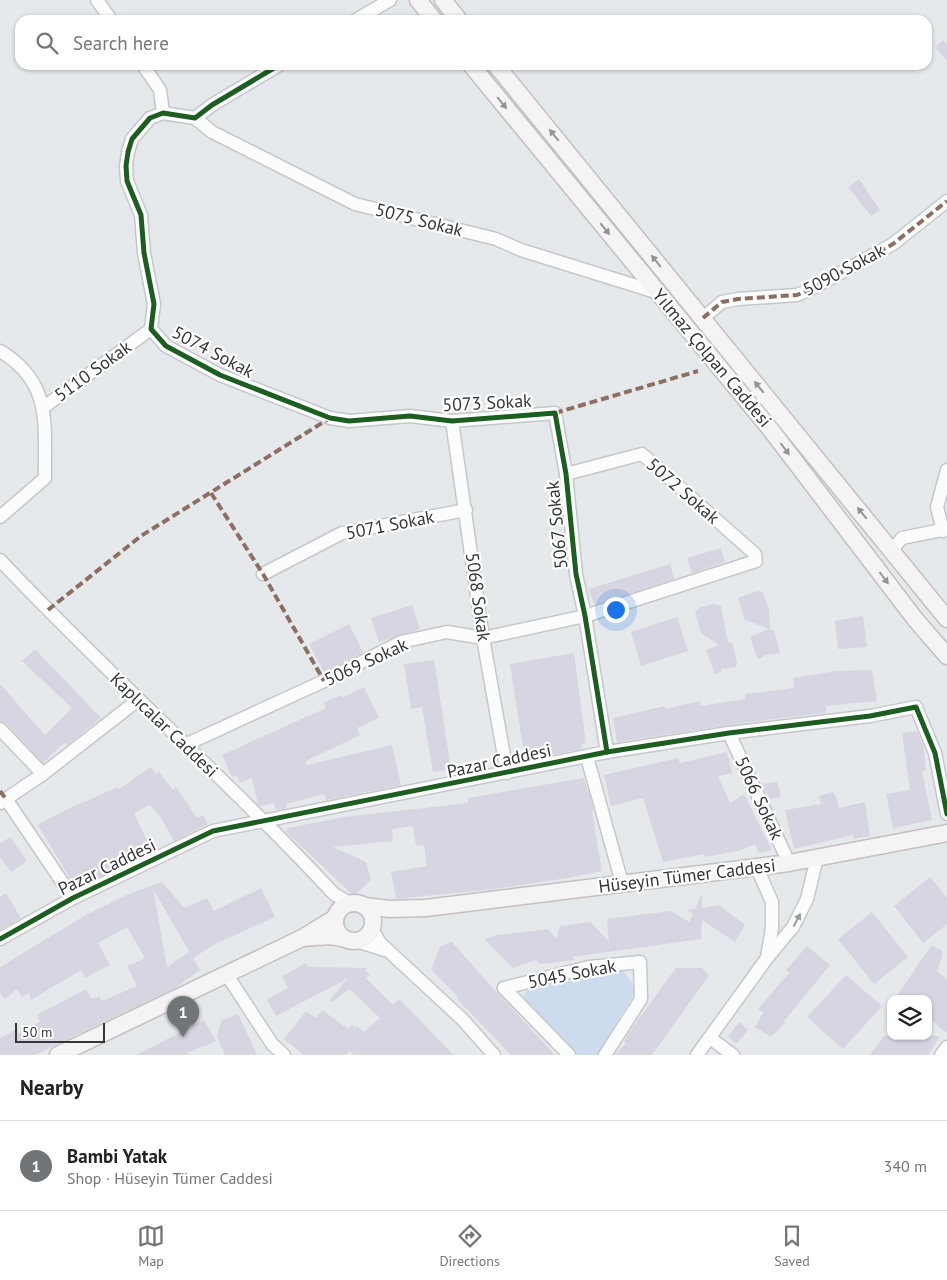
<!DOCTYPE html>
<meta charset="utf-8">
<style>
:root{--surface:#fff;--page:#f6f6f6;--text:#222;--muted:#767676;--line:#e0e0e0;--accent:#727578}
body{margin:0;font-family:"PT Sans",sans-serif;background:var(--page);color:var(--text)}
.controls{position:absolute;right:15px;bottom:15px;display:grid;overflow:hidden;border-radius:10px;box-shadow:0 1px 4px #0004}
.controls button{width:45px;height:45px;display:grid;place-items:center;padding:0;border:0;border-bottom:1px solid var(--line);background:var(--surface);color:var(--text);font:25px sans-serif}
.scale{position:absolute;left:15px;bottom:12px;width:90px;box-sizing:border-box;padding-left:5px;border:2px solid #343639;border-top:0;font-size:14px;line-height:18px;white-space:nowrap;color:#343639;-webkit-text-stroke:4px #fff;paint-order:stroke}
.you{position:absolute;left:615px;top:609px;width:18px;height:18px;margin:-12px;border:4px solid #fff;border-radius:50%;background:#1a73e8;box-shadow:0 0 0 8px #1a73e833}
.badge{display:grid;place-items:center;width:32px;height:32px;border-radius:50%;background:var(--accent);color:#fff;font-size:16px;font-weight:700}
.pin{position:absolute;translate:-50% -41px;filter:drop-shadow(0 1px 2px #0008)}
.pin::after{content:'';position:absolute;top:26px;width:18px;height:15px;background:inherit;clip-path:polygon(0 0,100% 0,50% 100%)}
.list{margin:0;padding:0;list-style:none}
h2{display:flex;justify-content:space-between;align-items:center;height:65px;margin:0;padding:0 20px;font-size:21px}
h2 small{font-size:16px;font-weight:400;color:var(--muted)}
.list li{display:grid;grid-template-columns:32px 1fr auto;gap:15px;align-items:center;box-sizing:border-box;height:90px;padding:0 20px;border-top:1px solid var(--line)}
.list b{display:block;font-size:19px;white-space:nowrap}
.list p{margin:0;font-size:16px;white-space:nowrap;color:var(--muted)}
.list em{font-size:16px;font-style:normal;color:var(--muted)}
.icon{flex:none;width:28px;height:28px;fill:none;stroke:currentColor;stroke-width:2;stroke-linecap:round;stroke-linejoin:round}
.map{position:relative;flex:none;width:947px;height:1055px;overflow:hidden}
.search{position:absolute;background:var(--surface);box-shadow:0 1px 4px #0004;left:15px;right:15px;top:15px;height:55px;display:flex;align-items:center;gap:12px;box-sizing:border-box;padding:0 18px;border-radius:15px;color:var(--muted);font-size:19px}
.sheet{height:155px;background:var(--surface)}
nav{display:flex;justify-content:space-around;align-items:center;box-sizing:border-box;height:70px;border-top:1px solid var(--line);background:var(--surface);font-size:14px;color:var(--muted)}
nav a{display:grid;justify-items:center;gap:2px}
nav .on{color:var(--accent)}
.map>svg:first-child{display:block}
.green{fill:#cddbee}
.building{fill:#d6d5e1;fill-rule:evenodd}
.lines{fill:none;stroke-linecap:round;stroke-linejoin:round}
.minor-casing{stroke:#c5c7ca;stroke-width:15}
.major-casing{stroke:#c2c0c0;stroke-width:19}
.minor{stroke:#fbfcfc;stroke-width:12}
.major{stroke:#f5f3f3;stroke-width:16}
.quiet{stroke:#8d6e63;stroke-width:4;stroke-dasharray:8 4;stroke-linecap:butt}
.cycleway-casing{stroke:#fff;stroke-width:8}
.cycleway{stroke:#1b5e20;stroke-width:5}
.oneway{fill:#949496}
.oneway2{fill:#98999a}
.labels{text-anchor:middle;stroke-width:4.5;stroke-linejoin:round;paint-order:stroke}
.street-label{font-size:18px;fill:#343639;stroke:#fff}
</style>
<div class="map">
<svg width="947" height="1055" viewBox="0 0 947 1055">
<rect width="100%" height="100%" fill="#e6e9ec"/>
<polygon class="green" points="623,971 632,983 634,994 597,1055 577,1055 523,997 528,989"/>
<g class="building">
<polygon points="943,40 947,45 947,61 935,47"/>
<polygon points="859,179 880,210 871,216 848,187"/>
<polygon points="721,548 725,562 692,573 687,558"/>
<polygon points="670,564 674,579 594,605 589,589"/>
<polygon points="757,591 762,592 769,608 770,629 745,620 738,598"/>
<polygon points="715,604 721,606 728,642 732,643 737,661 736,667 721,669 721,672 715,674 706,650 719,645 701,633 695,612 701,607"/>
<polygon points="412,605 420,629 379,642 371,618"/>
<polygon points="863,616 867,647 838,649 835,621"/>
<polygon points="677,617 688,651 641,666 631,632"/>
<polygon points="349,624 363,652 324,672 309,644"/>
<polygon points="768,629 774,630 780,653 766,655 758,660 750,637"/>
<polygon points="35,649 101,718 67,745 64,743 43,763 6,723 0,721 0,684 45,735 72,708 22,661"/>
<polygon points="574,653 586,743 581,744 582,749 525,760 510,664"/>
<polygon points="434,660 451,769 433,772 422,707 411,709 404,664"/>
<polygon points="872,670 877,701 826,706 826,713 749,722 617,742 613,718 665,706 665,709 700,701 701,706 745,699 745,694 794,688 793,678 836,671"/>
<polygon points="364,687 379,718 357,728 360,735 306,761 307,765 392,745 401,785 326,800 324,794 286,804 287,808 276,810 274,803 260,806 258,804 252,778 240,783 237,775 232,777 222,755 326,708 323,703 341,695 342,698"/>
<polygon points="917,731 924,748 926,771 922,771 932,820 893,828 886,794 910,790 902,733"/>
<polygon points="727,752 732,773 718,776 730,803 744,794 772,850 759,853 755,844 738,851 705,857 704,854 663,862 643,798 611,806 604,775 678,758 680,763"/>
<polygon points="151,767 156,774 159,772 173,790 176,787 197,818 203,815 208,824 174,841 160,816 150,805 134,813 152,851 76,888 38,825 61,812 118,787 119,789"/>
<polygon points="584,778 594,811 592,811 602,871 568,878 494,889 396,899 391,872 427,866 424,845 416,846 413,826 392,829 393,841 333,847 366,862 371,880 354,896 286,832 288,828 344,817 468,803 468,798"/>
<polygon points="777,782 781,797 769,799 762,784"/>
<polygon points="833,792 836,796 839,808 865,802 870,836 854,839 853,835 794,849 785,810 821,804 819,796"/>
<polygon points="10,837 27,861 11,872 0,857 0,844"/>
<polygon points="930,877 947,898 947,924 923,943 894,906"/>
<path d="M 162,882 L 184,908 L 207,898 L 214,911 L 261,888 L 275,917 L 217,943 L 193,958 L 200,970 L 175,988 L 35,1055 L 0,1055 L 0,1038 L 17,1029 L 19,1033 L 40,1022 L 37,1015 L 86,989 L 92,999 L 99,996 L 102,1001 L 137,986 L 127,966 L 145,958 L 127,927 L 98,943 L 110,965 L 85,978 L 81,970 L 31,1000 L 29,993 L 22,997 L 17,989 L 5,999 L 0,993 L 0,967 L 84,916 L 129,894 ZM 153,889 L 193,958 L 189,952 L 167,967 Z"/>
<polygon points="6,893 21,918 0,930 0,897"/>
<polygon points="702,893 702,908 719,905 745,925 735,942 702,920 701,939 572,957 575,960 539,964 536,960 513,968 484,939 499,934 501,935 548,929 556,939 560,926 591,922 609,942 607,919 671,911 689,922 693,914 686,910 695,909"/>
<polygon points="872,912 908,957 874,984 838,939"/>
<polygon points="452,942 482,976 555,1055 511,1055 457,999 458,997 431,970 440,947"/>
<polygon points="807,946 830,965 784,1021 785,1023 771,1037 755,1027 763,1013 758,1009 789,973 786,970"/>
<polygon points="931,946 942,950 942,956 937,971 947,980 947,1033 928,1018 928,999 904,999 898,994"/>
<polygon points="306,963 308,967 368,968 365,970 370,975 366,978 393,1005 399,999 454,1055 354,1055 349,1051 346,1055 304,1055 284,1039 306,1011 316,1018 322,1010 348,1029 352,1025 356,1028 357,1026 364,1032 380,1018 350,989 332,1002 330,1000 347,979 276,1016 267,999 288,988 282,976"/>
<polygon points="676,968 702,968 709,975 652,1055 615,1055 626,1043 624,1041 630,1031"/>
<polygon points="846,975 882,1006 843,1049 807,1017"/>
<polygon points="238,1014 246,1031 257,1055 225,1055 217,1037 221,1021"/>
<polygon points="204,1020 216,1041 187,1053 188,1055 136,1055"/>
<polygon points="739,1022 748,1030 737,1044 728,1037"/>
<polygon points="884,1036 940,1036 928,1055 870,1055"/>
</g>
<g class="lines">
<g class="minor-casing">
<g id="minor">
<polyline points="97,0 111,20"/>
<polyline points="356,20 390,0"/>
<polyline points="143,65 160,90 163,113"/>
<polyline points="279,65 212,105 195,118 163,113 150,118 132,139 128,152 126,166 127,181 141,215 144,253 154,304 151,329 166,346 220,375 330,418 349,421 410,416 452,421 555,413 566,474 576,574 585,616 607,752"/>
<polyline points="195,118 212,132 355,204 496,239 521,250 656,292"/>
<polyline points="703,318 722,302 738,299 797,295 813,288 893,244 947,201"/>
<path d="M 0,351 C 53,383 44,424 45,478 L 0,517"/>
<polyline points="44,407 151,329"/>
<polyline points="452,421 483,638 507,773"/>
<polyline points="943,531 937,507 947,470"/>
<polyline points="892,550 902,538 947,529"/>
<path d="M 0,560 C 108,675 227,779 334,894 L 349,903"/>
<polyline points="263,574 342,533 466,510"/>
<polyline points="0,729 43,774"/>
<polyline points="729,733 789,863"/>
<polyline points="187,744 324,681 401,642 447,632 483,638 585,616 756,561 755,554 642,454 566,474"/>
<polyline points="587,757 622,883"/>
<polyline points="6,799 73,898"/>
<polyline points="0,803 43,774 138,700"/>
<polyline points="757,868 772,902 772,928 767,958"/>
<polyline points="372,929 380,943 463,1020 494,1055"/>
<polyline points="0,939 73,898 213,831 607,752 729,733 870,716 916,707 935,753 947,814"/>
<polyline points="356,941 385,950"/>
<polyline points="227,975 272,1044 284,1055"/>
<polyline points="504,988 589,967 640,962 641,999 605,1055"/>
<polyline points="504,988 569,1055"/>
<polyline points="710,1038 733,1055"/>
<polyline points="697,1055 767,958 793,927 807,899 817,858"/>
<polyline points="941,1055 947,1047"/>
</g>
</g>
<g class="major-casing">
<g id="major">
<polyline points="418,0 434,20"/>
<polyline points="443,0 459,20"/>
<polyline points="471,65 771,430 915,619 947,656"/>
<polyline points="496,65 947,619"/>
<circle cx="354" cy="922" r="19"/>
<polyline points="364,906 389,909 426,908 789,863 947,833"/>
<polyline points="335,918 302,938 330,936 342,938"/>
<polyline points="58,1055 302,938"/>
</g>
</g>
<use href="#minor" class="minor"/>
<use href="#major" class="major"/>
<g class="quiet">
<polyline points="703,318 722,302 738,299 797,295 813,288 893,244 947,201"/>
<polyline points="555,413 698,371"/>
<polyline points="211,493 263,574 324,681"/>
<polyline points="48,610 141,536 330,418"/>
<polyline points="0,791 6,799"/>
</g>
<g class="cycleway-casing">
<g id="cycleway">
<polyline points="279,65 212,105 195,118 163,113 150,118 132,139 128,152 126,166 127,181 141,215 144,253 154,304 151,329 166,346 220,375 330,418 349,421 410,416 452,421 555,413 566,474 576,574 585,616 607,752"/>
<polyline points="0,939 73,898 213,831 607,752 729,733 870,716 916,707 935,753 947,814"/>
</g>
</g>
<use href="#cycleway" class="cycleway"/>
</g>
<defs><path id="oneway-solid" d="M-6-.8H1V-3.2L6.5 0L1 3.2V.8H-6Z" transform="scale(1.25)"/></defs>
<g class="oneway">
<use href="#oneway-solid" transform="translate(502 103) rotate(51)"/>
<use href="#oneway-solid" transform="translate(554 135) rotate(-129)"/>
<use href="#oneway-solid" transform="translate(605 229) rotate(51)"/>
<use href="#oneway-solid" transform="translate(656 261) rotate(-129)"/>
<use href="#oneway-solid" transform="translate(759 387) rotate(-129)"/>
<use href="#oneway-solid" transform="translate(785 449) rotate(53)"/>
<use href="#oneway-solid" transform="translate(862 513) rotate(-129)"/>
<use href="#oneway-solid" transform="translate(884 578) rotate(53)"/>
</g>
<use class="oneway2" href="#oneway-solid" transform="translate(797 920) rotate(-62)"/>
<g class="labels">
<g class="street-label">
<text transform="translate(419 220) rotate(14)" y="6">5075 Sokak</text>
<text transform="translate(844 270) rotate(-28)" y="6">5090 Sokak</text>
<text transform="translate(213 352) rotate(28)" y="6">5074 Sokak</text>
<text transform="translate(712 358) rotate(50)" y="6">Yılmaz Çolpan Caddesi</text>
<text transform="translate(93 371) rotate(-36)" y="6">5110 Sokak</text>
<text transform="translate(487 403) rotate(-3)" y="6">5073 Sokak</text>
<text transform="translate(683 491) rotate(41)" y="6">5072 Sokak</text>
<text transform="translate(390 525) rotate(-11)" y="6">5071 Sokak</text>
<text transform="translate(557 525) rotate(-96)" y="6">5067 Sokak</text>
<text transform="translate(478 597) rotate(82)" y="6">5068 Sokak</text>
<text transform="translate(366 662) rotate(-25)" y="6">5069 Sokak</text>
<text transform="translate(164 725) rotate(44)" y="6">Kaplıcalar Caddesi</text>
<text transform="translate(499 761) rotate(-12)" y="6">Pazar Caddesi</text>
<text transform="translate(759 798) rotate(65)" y="6">5066 Sokak</text>
<text transform="translate(107 867) rotate(-26)" y="6">Pazar Caddesi</text>
<text transform="translate(687 876) rotate(-7)" y="6">Hüseyin Tümer Caddesi</text>
<text transform="translate(572 974) rotate(-11)" y="6">5045 Sokak</text>
</g>
</g>
</svg>
<div class="controls">
<button><svg class="icon" aria-label="layers" viewBox="0 0 24 24"><path d="M12 4l9 5-9 5-9-5zM3 14l9 5 9-5"/></svg></button>
</div>
<div class="scale">50 m</div>
<div class="you"></div>
<div class="pin badge" style="left:183px;top:1037px">1</div>
<div class="search"><svg class="icon" aria-label="search" viewBox="0 0 24 24"><circle cx="10" cy="10" r="6"/><path d="M15 15l6 6"/></svg>Search here</div>
</div>
<section class="sheet">
<h2>Nearby<small></small></h2>
<ul class="list">
<li><span class="badge">1</span><div><b>Bambi Yatak</b><p>Shop · Hüseyin Tümer Caddesi</p></div><em>340 m</em></li>
</ul>
</section>
<nav>
<a class="on"><svg class="icon" aria-label="map" viewBox="0 0 24 24"><path d="M3 6l6-2 6 2 6-2v14l-6 2-6-2-6 2zM9 4v14M15 6v14"/></svg>Map</a>
<a><svg class="icon" aria-label="directions" viewBox="0 0 24 24"><path d="M12 3l9 9-9 9-9-9zM9 14v-3h6M13 9l2 2-2 2"/></svg>Directions</a>
<a><svg class="icon" aria-label="saved" viewBox="0 0 24 24"><path d="M7 4h10v16l-5-4-5 4z"/></svg>Saved</a>
</nav>
